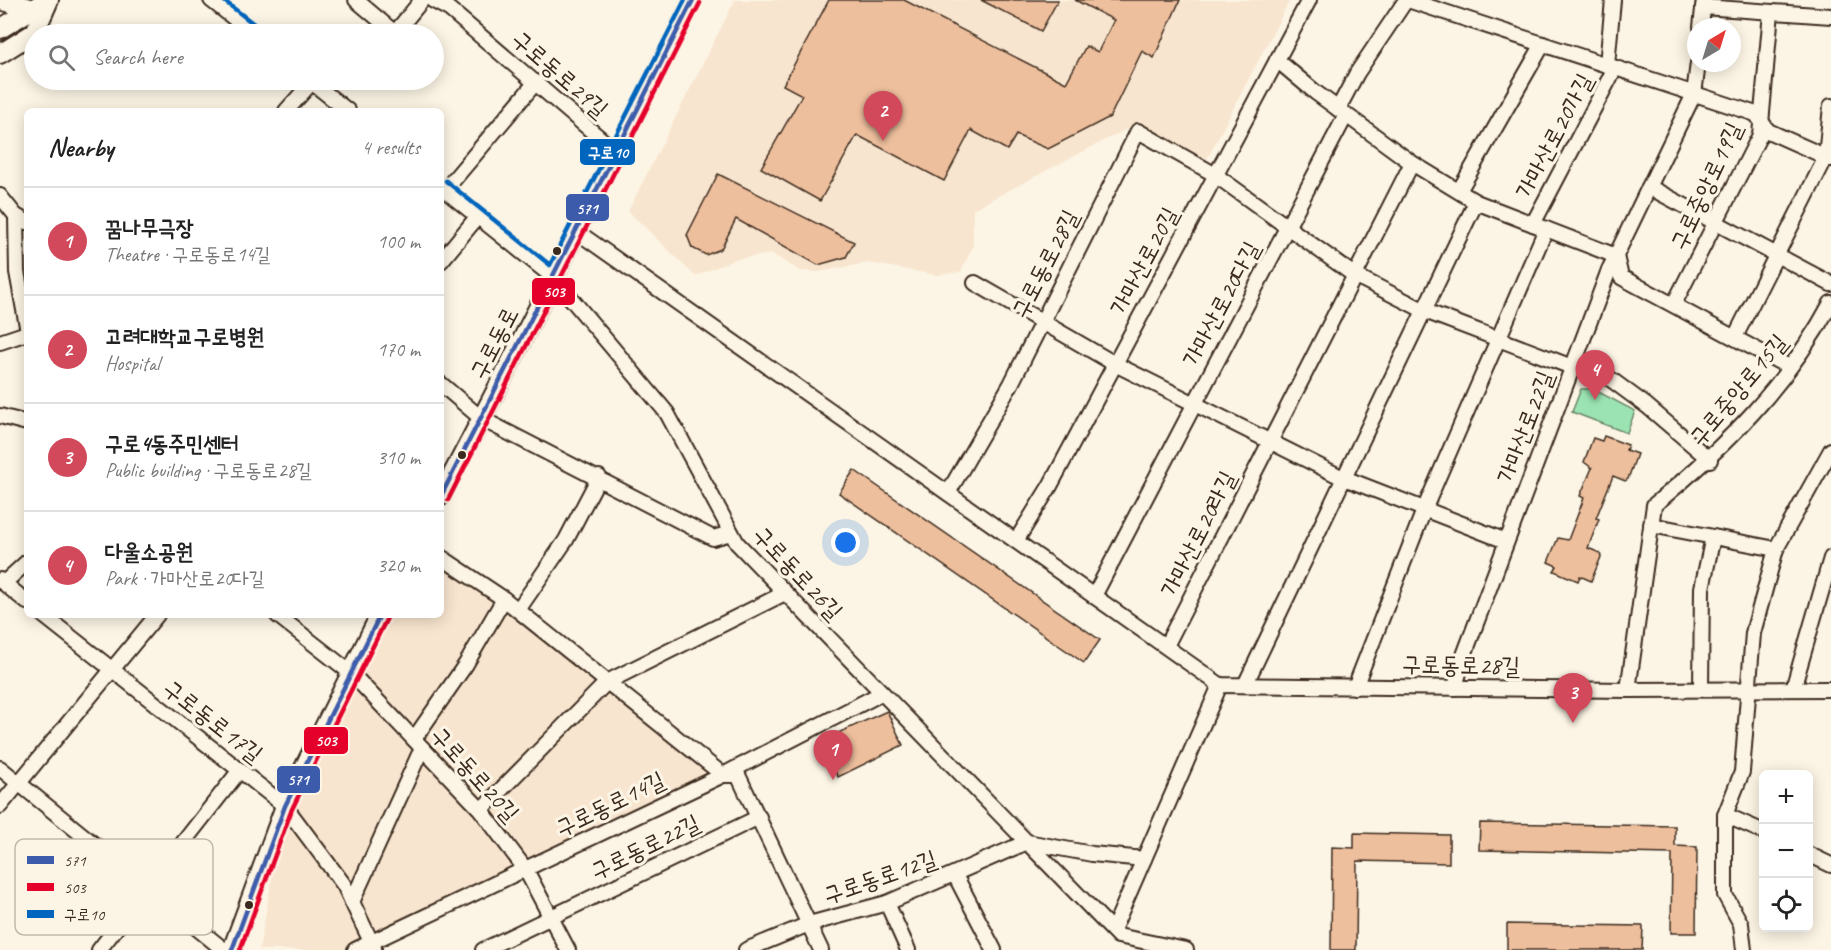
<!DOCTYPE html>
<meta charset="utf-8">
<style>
:root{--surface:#fff;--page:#f2f2f2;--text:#222;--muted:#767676;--line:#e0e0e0;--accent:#d1495b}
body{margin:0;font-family:Caveat,"Poor Story",sans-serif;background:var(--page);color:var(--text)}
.controls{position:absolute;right:18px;bottom:18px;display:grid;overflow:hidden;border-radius:9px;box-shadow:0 3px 15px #0003}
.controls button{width:54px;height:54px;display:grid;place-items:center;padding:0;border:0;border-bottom:2px solid var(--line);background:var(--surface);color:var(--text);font:30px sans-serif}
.compass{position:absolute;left:1687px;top:18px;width:54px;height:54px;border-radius:50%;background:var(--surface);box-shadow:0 3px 15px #0003;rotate:38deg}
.you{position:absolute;left:846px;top:543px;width:21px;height:21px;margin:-15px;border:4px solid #fff;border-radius:50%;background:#1a73e8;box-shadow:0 0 0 9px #1a73e833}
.badge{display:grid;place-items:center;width:39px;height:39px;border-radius:50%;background:var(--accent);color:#fff;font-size:20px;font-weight:700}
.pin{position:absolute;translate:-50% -50px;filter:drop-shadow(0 2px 3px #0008)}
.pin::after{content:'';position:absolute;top:32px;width:21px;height:18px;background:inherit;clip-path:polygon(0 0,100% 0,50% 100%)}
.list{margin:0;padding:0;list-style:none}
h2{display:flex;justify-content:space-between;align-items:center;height:78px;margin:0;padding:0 24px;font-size:26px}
h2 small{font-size:20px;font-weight:400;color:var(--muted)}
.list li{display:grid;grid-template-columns:39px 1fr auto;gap:18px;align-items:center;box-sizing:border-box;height:108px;padding:0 24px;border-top:2px solid var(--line)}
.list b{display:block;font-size:22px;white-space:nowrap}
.list p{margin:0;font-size:20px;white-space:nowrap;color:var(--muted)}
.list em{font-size:20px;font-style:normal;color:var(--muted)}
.icon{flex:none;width:33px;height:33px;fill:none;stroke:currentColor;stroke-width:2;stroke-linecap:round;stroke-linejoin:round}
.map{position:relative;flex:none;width:1831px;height:950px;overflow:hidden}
.search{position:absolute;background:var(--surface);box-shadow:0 3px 15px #0003;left:24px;top:24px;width:420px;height:66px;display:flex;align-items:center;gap:15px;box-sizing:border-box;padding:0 21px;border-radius:33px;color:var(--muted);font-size:22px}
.panel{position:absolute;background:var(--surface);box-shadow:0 3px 15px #0003;left:24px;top:108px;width:420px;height:510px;border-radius:9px}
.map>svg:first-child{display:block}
.built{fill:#f8e5cf}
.green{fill:#9be3b2;stroke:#6b8668;stroke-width:1.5}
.building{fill:#eebf9d;stroke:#3b2a1e;stroke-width:1.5}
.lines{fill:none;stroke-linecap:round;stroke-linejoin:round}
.street-casing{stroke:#3b2a1e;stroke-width:18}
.secondary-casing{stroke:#3b2a1e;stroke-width:22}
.street{stroke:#fcf5e5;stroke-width:14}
.secondary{stroke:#fcf5e5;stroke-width:18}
.bus-1-casing{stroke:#fcf5e5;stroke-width:9}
.bus-2-casing{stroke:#fcf5e5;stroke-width:9}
.bus-3-casing{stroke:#fcf5e5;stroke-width:9}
.bus-1{stroke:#3d5bab;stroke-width:4.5}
.bus-2{stroke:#e4002b;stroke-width:4.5}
.bus-3{stroke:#0065bd;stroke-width:4.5}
.bus-dot{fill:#3b2a1e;stroke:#fcf5e5;stroke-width:2}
.labels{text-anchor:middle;stroke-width:6;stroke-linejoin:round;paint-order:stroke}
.street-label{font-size:24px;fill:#3b2a1e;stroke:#fcf5e5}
.key{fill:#fcf5e5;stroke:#c2b8a9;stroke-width:1.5}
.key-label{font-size:16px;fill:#3b2a1e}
.line-badge{stroke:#fcf5e5;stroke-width:2}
.badge-label{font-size:16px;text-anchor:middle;font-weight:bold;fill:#fff}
</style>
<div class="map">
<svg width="1831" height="950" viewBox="0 0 1831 950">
<rect width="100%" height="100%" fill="#fcf5e5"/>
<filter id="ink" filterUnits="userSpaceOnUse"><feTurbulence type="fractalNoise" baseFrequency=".0167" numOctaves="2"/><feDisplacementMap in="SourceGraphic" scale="12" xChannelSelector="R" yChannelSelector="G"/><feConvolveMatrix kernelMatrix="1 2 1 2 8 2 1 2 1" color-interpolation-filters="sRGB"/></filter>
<g filter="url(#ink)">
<g class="built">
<polygon points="735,0 1290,0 1207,159 1138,123 973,209 973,246 961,272 937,275 868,263 818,272 800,271 772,254 736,259 695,276 628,211"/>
<polygon points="441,565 518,610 723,775 359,950 259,950 285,806 383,615 441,615"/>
</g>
<polygon class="green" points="1581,389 1593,389 1635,411 1627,433 1572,412"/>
<g class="building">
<polygon points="829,0 904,0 1066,83 1086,46 1098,52 1114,20 1075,0 1180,0 1154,58 1142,51 1110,117 1048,149 1016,135 1007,150 971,130 944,181 857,135 820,201 761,168 802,95 783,85"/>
<polygon points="981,0 1058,0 1041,31"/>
<polygon points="718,174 854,242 846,257 818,265 736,219 721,249 706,255 692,248 687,235"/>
<polygon points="1604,436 1628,445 1626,450 1637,454 1628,479 1625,481 1613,476 1596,518 1599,519 1588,548 1600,553 1601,557 1591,581 1580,576 1578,581 1554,571 1557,566 1548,562 1558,538 1568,540 1584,498 1580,496 1592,468 1584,462 1593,438 1602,441"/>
<polygon points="854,470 1100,640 1084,663 839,493"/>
<polygon points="887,711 903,745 838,777 820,741"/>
<polygon points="1480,823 1675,826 1675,846 1697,847 1696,933 1671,933 1672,854 1479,850"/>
<polygon points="1354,833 1449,835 1449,863 1357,861 1356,950 1331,950 1332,847 1354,848"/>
<polygon points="1507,924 1643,926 1642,950 1507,950"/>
</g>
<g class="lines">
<g class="street-casing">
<g id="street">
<polyline points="211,0 254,34"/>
<polyline points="356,0 395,33 422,0"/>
<polyline points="432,0 449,9 615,151"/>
<polyline points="1408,0 1756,114 1768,131 1831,159"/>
<polyline points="1703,7 1831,16"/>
<polyline points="1701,27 1704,0"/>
<polyline points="1277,60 1315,92 1412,163 1476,202 1616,256 1621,277 1789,367"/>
<polyline points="1607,65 1613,0"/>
<polyline points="309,80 348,111"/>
<polyline points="1338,109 1357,73 1406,0"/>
<polyline points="286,111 312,82"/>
<polyline points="441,187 553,277 667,413 737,543 1118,936 1186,950"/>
<polyline points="1649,187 1831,284"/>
<polyline points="445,190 536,82"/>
<polyline points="1459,191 1543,44"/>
<polyline points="0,196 16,216 27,222"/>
<polyline points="16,216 17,272 27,326"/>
<polyline points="1533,224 1615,68"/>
<polyline points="576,231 1220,685 1628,690 1831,689"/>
<polyline points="441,261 478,216"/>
<polyline points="975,283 1115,364 1339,476 1506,541"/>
<polyline points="1674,304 1760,135 1771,12"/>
<polyline points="1735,337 1826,157 1831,106"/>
<polyline points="0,342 27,333"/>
<polyline points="441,384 482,419 713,538 731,533"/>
<polyline points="0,416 27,423"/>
<polyline points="948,493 1011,384 1138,131 1214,174 1354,275 1425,311 1572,367 1605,375 1647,406 1710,460"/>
<polyline points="1651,525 1776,549"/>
<polyline points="1016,541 1050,486 1309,0"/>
<polyline points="441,557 504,599 723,775 738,775 821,950"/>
<polyline points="0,580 27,602"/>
<polyline points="4,583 27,562"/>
<polyline points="1094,596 1346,115"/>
<polyline points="518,610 566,540 599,477"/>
<polyline points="43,615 285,806 344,885 374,948"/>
<polyline points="277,615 351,673 481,810 526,870 568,950"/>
<polyline points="1166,646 1412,163"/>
<polyline points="1245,685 1476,202"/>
<polyline points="1355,687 1424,510 1546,229"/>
<polyline points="1455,688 1463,658 1609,270 1694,94 1698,63"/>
<polyline points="1701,689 1702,588 1713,537"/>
<polyline points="1793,689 1831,558"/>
<path d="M 1628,690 L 1654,505 C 1726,446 1787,385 1831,303"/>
<polyline points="414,739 466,664 504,599"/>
<polyline points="0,768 224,950"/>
<polyline points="0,806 157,615"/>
<polyline points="481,810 607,682 785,593"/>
<polyline points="1725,815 1764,832"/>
<polyline points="1808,854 1831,865"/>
<polyline points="955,875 994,950"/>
<polyline points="352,902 422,748"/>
<polyline points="887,903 908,950"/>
<polyline points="1113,930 1220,685"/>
<polyline points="99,950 240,770"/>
<polyline points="355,950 723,775 882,693"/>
<polyline points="483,950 759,817"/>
<polyline points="746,950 809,924 887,903 1027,842 1092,854 1144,859"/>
<polyline points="1744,950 1741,924 1725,895 1725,815 1742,772 1753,633 1776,549 1831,450"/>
</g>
</g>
<g class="secondary-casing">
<g id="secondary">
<polyline points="0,0 33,9"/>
<polyline points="0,29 47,0"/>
<polyline points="0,54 35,32 49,0"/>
<path d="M 441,496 C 529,332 608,165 693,0"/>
<polyline points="232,950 285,806 380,615"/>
</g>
</g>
<use href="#street" class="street"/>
<use href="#secondary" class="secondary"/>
<g class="bus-1-casing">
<g id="bus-1">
<polyline points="441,496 693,0"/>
<polyline points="232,950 285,806 380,615"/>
</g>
</g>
<g class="bus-2-casing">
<g id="bus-2">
<polyline points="448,500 700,3"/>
<polyline points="240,950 292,809 387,618"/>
</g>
</g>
<g class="bus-3-casing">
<g id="bus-3">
<polyline points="223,0 259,28"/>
<polyline points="446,181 550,265 685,0"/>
</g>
</g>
<use href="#bus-1" class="bus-1"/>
<use href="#bus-2" class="bus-2"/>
<use href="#bus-3" class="bus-3"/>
</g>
</g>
<g class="bus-dot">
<circle cx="557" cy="251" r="5"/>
<circle cx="462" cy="455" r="5"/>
<circle cx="249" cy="905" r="5"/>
</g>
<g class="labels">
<g class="street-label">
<text transform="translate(560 74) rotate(41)" y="8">구로동로29길</text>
<text transform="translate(1554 136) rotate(-62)" y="8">가마산로20가길</text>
<text transform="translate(1706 186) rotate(-65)" y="8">구로중앙로19길</text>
<text transform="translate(1144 261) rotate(-62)" y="8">가마산로20길</text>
<text transform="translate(1045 264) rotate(-63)" y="8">구로동로28길</text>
<text transform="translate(1221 304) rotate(-62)" y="8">가마산로20다길</text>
<text transform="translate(494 343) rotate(-63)" y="8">구로동로</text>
<text transform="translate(1738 390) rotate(-50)" y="8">구로중앙로15길</text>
<text transform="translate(1525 427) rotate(-69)" y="8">가마산로22길</text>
<text transform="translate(1198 534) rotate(-63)" y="8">가마산로20라길</text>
<text transform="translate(798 573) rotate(47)" y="8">구로동로26길</text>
<text transform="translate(1461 665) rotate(1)" y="8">구로동로28길</text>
<text transform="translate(213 721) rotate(38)" y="8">구로동로17길</text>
<text transform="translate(475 774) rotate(48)" y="8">구로동로20길</text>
<text transform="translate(610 804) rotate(-26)" y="8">구로동로14길</text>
<text transform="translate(645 847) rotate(-26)" y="8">구로동로22길</text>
<text transform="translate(880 877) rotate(-19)" y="8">구로동로12길</text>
</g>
</g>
<rect x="15" y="839" width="198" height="96" rx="9" class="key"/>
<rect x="27" y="856" width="27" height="8" fill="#3d5bab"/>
<rect x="27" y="883" width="27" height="8" fill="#e4002b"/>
<rect x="27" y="910" width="27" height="8" fill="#0065bd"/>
<g class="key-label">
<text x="64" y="866">571</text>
<text x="64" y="893">503</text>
<text x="64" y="920">구로10</text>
</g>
<g class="line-badge">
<rect x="579" y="138" width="57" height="28" rx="6" fill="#0065bd"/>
<rect x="565" y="193" width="45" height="29" rx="6" fill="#3d5bab"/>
<rect x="531" y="277" width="45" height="29" rx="6" fill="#e4002b"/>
<rect x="303" y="726" width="46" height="29" rx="6" fill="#e4002b"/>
<rect x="276" y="765" width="45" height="29" rx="6" fill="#3d5bab"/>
</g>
<g class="badge-label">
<text x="608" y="158">구로10</text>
<text x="587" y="214">571</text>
<text x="554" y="297">503</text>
<text x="326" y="746">503</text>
<text x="298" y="785">571</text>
</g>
</svg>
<div class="controls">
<button>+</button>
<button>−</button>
<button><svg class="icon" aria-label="locate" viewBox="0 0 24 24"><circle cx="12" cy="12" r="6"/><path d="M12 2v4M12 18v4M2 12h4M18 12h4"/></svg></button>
</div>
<svg class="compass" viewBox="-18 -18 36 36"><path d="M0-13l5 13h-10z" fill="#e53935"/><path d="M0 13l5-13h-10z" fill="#767676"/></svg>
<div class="you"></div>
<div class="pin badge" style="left:833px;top:780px">1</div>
<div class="pin badge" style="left:883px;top:141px">2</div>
<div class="pin badge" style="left:1573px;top:723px">3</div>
<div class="pin badge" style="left:1595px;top:400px">4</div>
<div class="search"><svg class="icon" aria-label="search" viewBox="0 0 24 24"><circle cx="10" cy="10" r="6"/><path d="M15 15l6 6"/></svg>Search here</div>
<section class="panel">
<h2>Nearby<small>4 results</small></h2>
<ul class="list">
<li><span class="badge">1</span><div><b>꿈나무극장</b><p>Theatre · 구로동로14길</p></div><em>100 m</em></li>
<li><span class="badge">2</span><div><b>고려대학교구로병원</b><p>Hospital</p></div><em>170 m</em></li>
<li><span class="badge">3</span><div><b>구로4동주민센터</b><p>Public building · 구로동로28길</p></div><em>310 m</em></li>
<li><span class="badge">4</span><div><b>다울소공원</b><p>Park · 가마산로20다길</p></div><em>320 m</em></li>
</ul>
</section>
</div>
